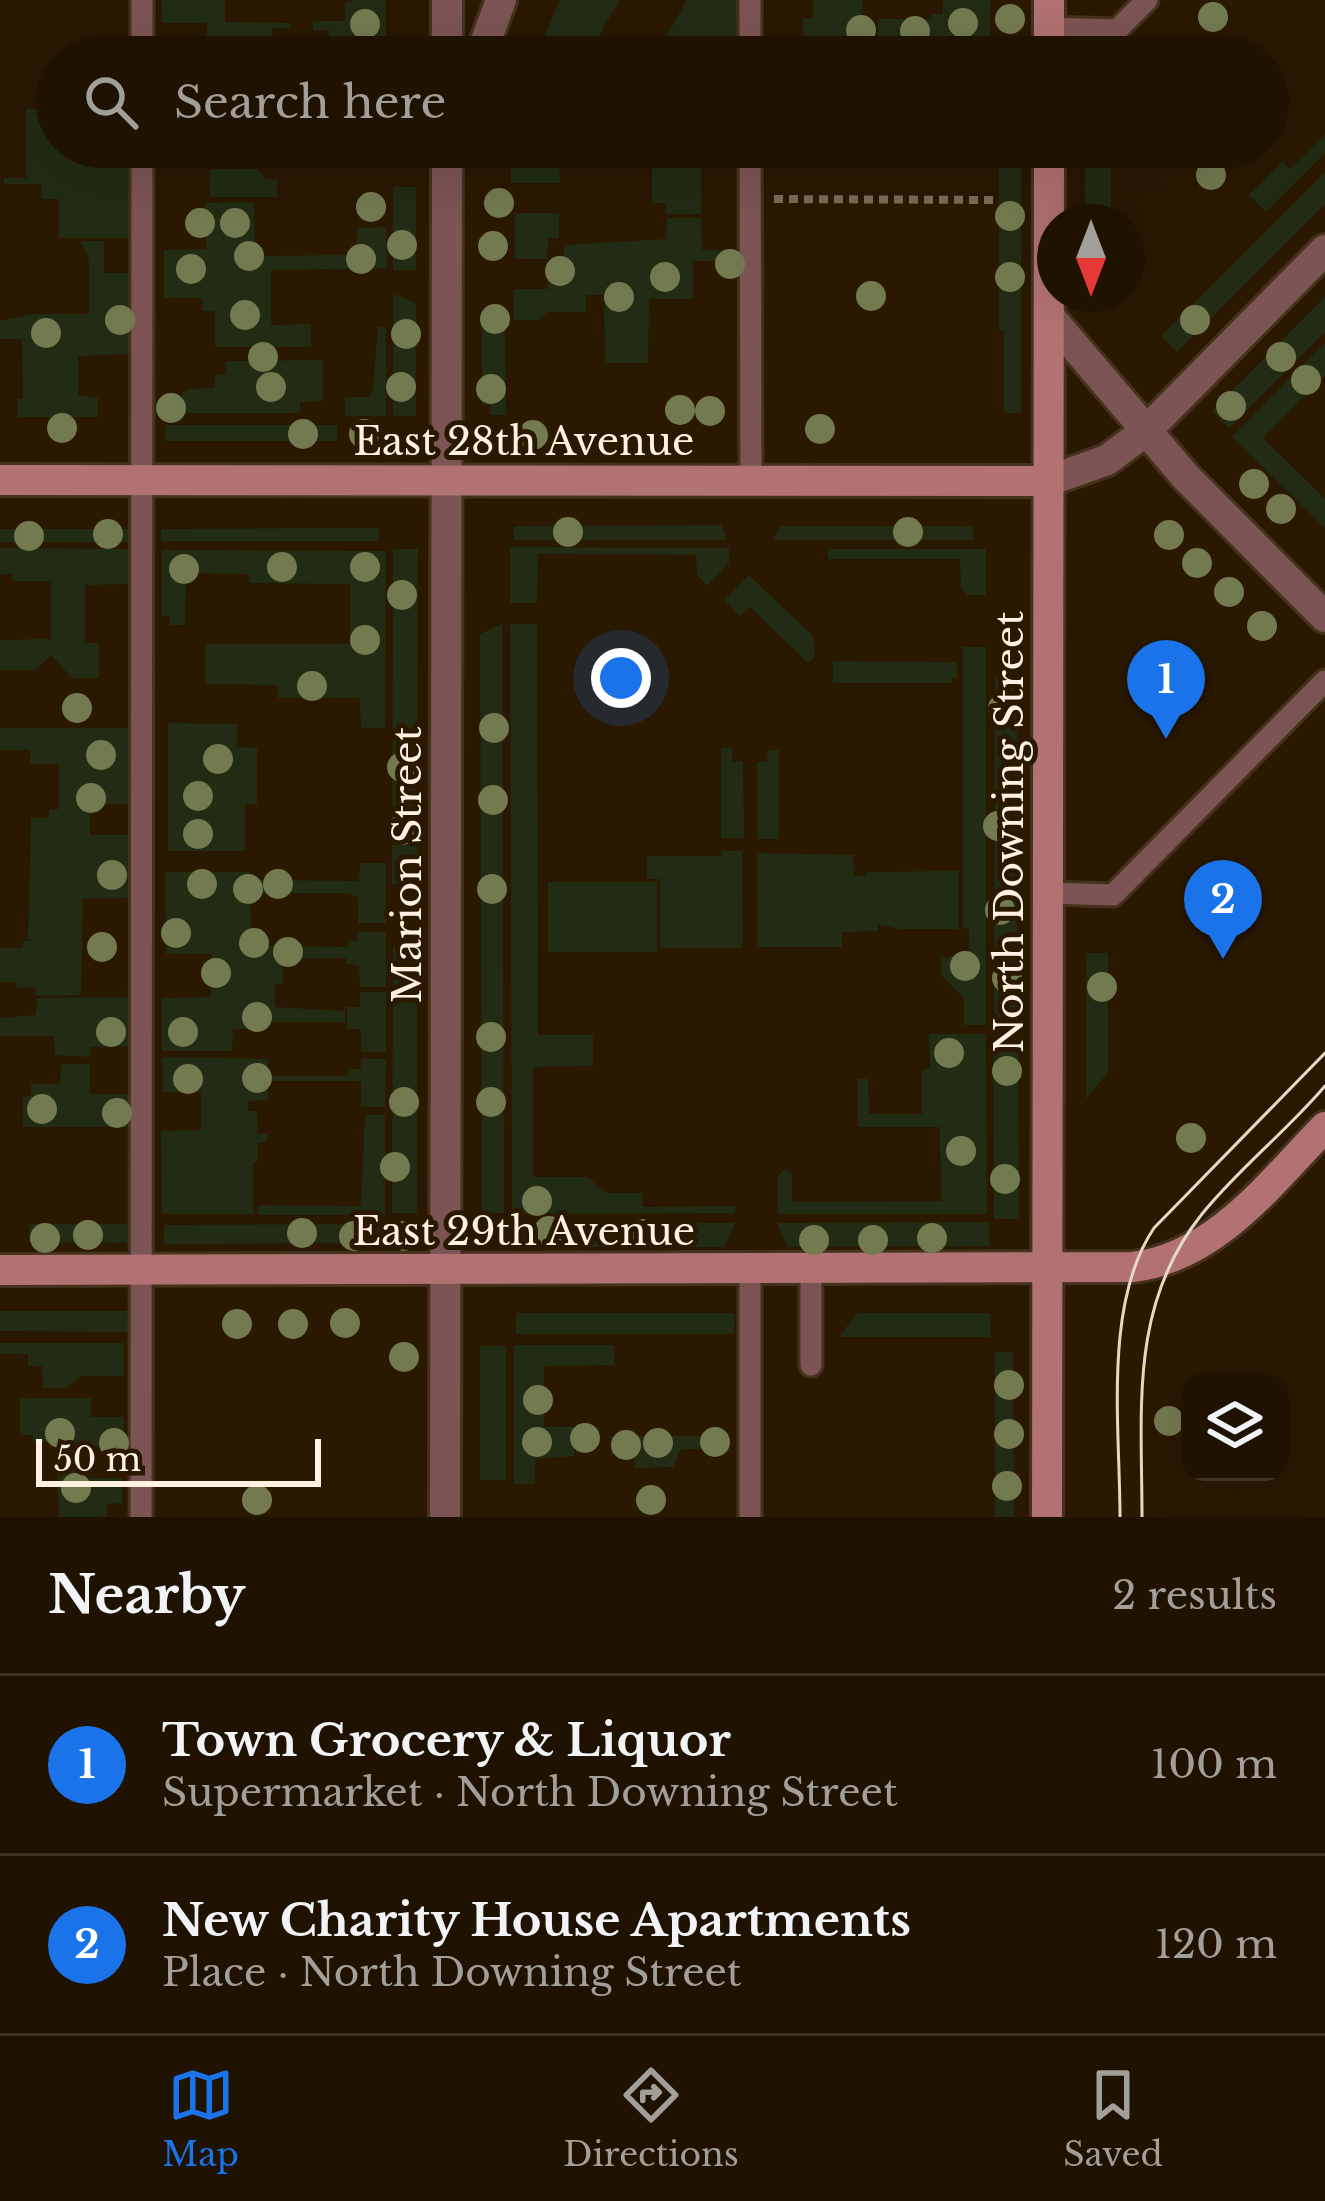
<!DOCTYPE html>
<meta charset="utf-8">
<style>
:root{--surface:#201201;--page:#281b0b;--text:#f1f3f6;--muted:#a29e99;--line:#3d3223;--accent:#1a73e8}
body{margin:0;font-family:"Libre Baskerville",serif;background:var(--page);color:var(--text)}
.controls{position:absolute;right:36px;bottom:36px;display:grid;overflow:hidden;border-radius:24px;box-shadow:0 12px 48px #0002}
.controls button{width:108px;height:108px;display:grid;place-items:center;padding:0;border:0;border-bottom:3px solid var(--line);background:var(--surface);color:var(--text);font:60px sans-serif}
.compass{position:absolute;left:1037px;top:204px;width:108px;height:108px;border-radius:50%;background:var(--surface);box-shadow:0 12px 48px #0002;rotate:180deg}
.scale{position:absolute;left:36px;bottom:30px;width:285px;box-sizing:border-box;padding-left:12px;border:6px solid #fff2e3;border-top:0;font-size:33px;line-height:42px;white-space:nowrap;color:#fff2e3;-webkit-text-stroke:9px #2a1801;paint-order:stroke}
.you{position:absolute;left:621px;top:678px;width:42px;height:42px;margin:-30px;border:9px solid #fff;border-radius:50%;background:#1a73e8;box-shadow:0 0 0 18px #1a73e833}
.badge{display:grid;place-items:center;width:78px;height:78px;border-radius:50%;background:var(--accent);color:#fff;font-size:39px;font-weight:700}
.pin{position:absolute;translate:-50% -99px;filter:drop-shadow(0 3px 6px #0008)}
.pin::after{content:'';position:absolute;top:63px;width:42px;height:36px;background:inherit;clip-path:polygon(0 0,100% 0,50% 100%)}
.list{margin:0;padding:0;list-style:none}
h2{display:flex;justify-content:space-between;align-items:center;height:156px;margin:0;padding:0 48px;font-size:51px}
h2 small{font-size:39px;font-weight:400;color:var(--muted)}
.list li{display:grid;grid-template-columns:78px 1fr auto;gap:36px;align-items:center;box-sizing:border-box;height:180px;padding:0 48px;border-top:3px solid var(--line)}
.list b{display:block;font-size:45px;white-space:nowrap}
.list p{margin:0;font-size:39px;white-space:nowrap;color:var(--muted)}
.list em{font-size:39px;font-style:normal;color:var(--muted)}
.icon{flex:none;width:66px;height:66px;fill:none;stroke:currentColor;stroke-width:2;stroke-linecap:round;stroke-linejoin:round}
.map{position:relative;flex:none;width:1325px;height:1517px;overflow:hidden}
.search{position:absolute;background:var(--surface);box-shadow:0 12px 48px #0002;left:36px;right:36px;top:36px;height:132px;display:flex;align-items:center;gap:30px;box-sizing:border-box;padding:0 42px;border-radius:66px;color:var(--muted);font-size:45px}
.sheet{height:516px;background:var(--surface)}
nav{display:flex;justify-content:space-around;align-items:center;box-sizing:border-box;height:168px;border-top:3px solid var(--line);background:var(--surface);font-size:33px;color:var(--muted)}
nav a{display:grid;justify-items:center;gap:6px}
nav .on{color:var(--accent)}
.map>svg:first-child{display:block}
.green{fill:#222c14}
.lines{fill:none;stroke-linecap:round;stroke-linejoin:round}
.lane-casing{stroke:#44321c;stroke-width:27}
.street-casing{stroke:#44321c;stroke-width:36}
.secondary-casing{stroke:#44321c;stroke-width:36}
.path{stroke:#7a6a56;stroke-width:8;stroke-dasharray:9 6;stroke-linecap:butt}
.lane{stroke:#7b5453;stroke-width:21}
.street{stroke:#7b5453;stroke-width:30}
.secondary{stroke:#b17271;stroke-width:30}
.tram{stroke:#e6d8c8;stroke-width:3}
.tree{fill:#737a4f}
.labels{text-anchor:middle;stroke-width:10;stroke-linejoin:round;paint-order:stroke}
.street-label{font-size:39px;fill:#fff2e3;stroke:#2a1801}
</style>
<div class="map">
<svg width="1325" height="1517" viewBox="0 0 1325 1517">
<rect width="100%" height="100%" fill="#2a1801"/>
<g class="green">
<polygon points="162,0 225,0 225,22 291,23 291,28 273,28 272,38 254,38 254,42 207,42 207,23 162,23"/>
<polygon points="356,0 386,0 386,57 352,57 352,38 329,38 329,30 313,30 313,21 345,21 345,3"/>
<polygon points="560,0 620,0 592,47 607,57 535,57"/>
<polygon points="687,0 739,0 739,57 654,57"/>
<polygon points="813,0 862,0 862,21 873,21 873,57 804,57 803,18 813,18"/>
<polygon points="943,0 990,0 990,57 878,57 878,19 931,19 931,14 943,14"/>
<polygon points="44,80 57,80 57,147 134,147 134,238 59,238 59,199 42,199 41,184 4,184 4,178 26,178 26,109 44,109"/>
<polygon points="1325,134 1325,153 1266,212 1249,195 1282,162 1290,169"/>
<polygon points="163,147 298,147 298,155 261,158 260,166 173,165 173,160 163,160"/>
<polygon points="511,147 554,147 554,154 559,155 560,183 511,183"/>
<polygon points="999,147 1021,147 1021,413 1004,413 1004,331 999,330"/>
<rect x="1085" y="147" width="26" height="75"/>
<polygon points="643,152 701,153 701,214 666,214 666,203 652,203 652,163 643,162"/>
<polygon points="210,169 258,169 266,179 277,180 277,197 210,197"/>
<polygon points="1325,172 1325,204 1177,352 1161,336"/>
<rect x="393" y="187" width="23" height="83"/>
<polygon points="254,202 255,256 346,255 348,251 357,250 357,228 386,227 387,268 271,270 271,325 311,324 311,347 215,347 215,311 202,311 202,298 164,298 164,250 206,249 205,203"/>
<polygon points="515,213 559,213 559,238 548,238 547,259 515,259"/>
<polygon points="667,218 701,218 702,250 739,251 739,261 693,261 693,299 649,299 648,363 605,363 604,295 586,295 586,312 548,312 539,320 514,320 514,289 548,289 548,264 563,264 564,245 666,239"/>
<polygon points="81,241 104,241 104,273 132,273 133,354 78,356 78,395 98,398 98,417 18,417 18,399 23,399 22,339 0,339 0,321 32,314 89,314 89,260"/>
<polygon points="393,294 416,303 416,416 393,416"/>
<polygon points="1325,297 1325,332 1229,428 1212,411"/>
<polygon points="378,327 386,327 386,416 345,416 345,397 369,397 373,388"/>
<polygon points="482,328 505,328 506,415 490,415 490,405 482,405"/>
<polygon points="1325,343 1325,375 1263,438 1325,499 1325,528 1232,437"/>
<polygon points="323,360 323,401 300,402 300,413 182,413 182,392 189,389 215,388 215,375 226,374 226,361"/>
<polygon points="337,425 337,441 165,441 165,425"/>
<polygon points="721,525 728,540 514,540 514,526"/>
<polygon points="780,526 973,526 973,540 773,540"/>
<polygon points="379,528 379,541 161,541 161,529"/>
<polygon points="0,529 128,529 129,542 0,542"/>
<polygon points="510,547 729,548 729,563 707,586 697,575 696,555 538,554 537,603 510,603"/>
<polygon points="0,548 132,549 132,584 85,585 85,643 99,643 99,678 72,678 51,655 35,670 0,670 0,640 51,639 51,581 12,581 12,574 0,574"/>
<polygon points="393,549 418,549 417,884 392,884"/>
<polygon points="828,549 986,549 986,595 967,595 961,588 960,559 828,559"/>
<polygon points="162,550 386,551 385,728 361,728 360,698 278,698 277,685 208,684 205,680 205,644 350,644 350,584 250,583 249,574 186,573 185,625 170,625 170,616 162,616"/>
<polygon points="749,575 813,636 815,656 808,663 750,607 740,616 724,600"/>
<polygon points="502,624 504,1213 482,1213 480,634"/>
<polygon points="510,624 537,624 538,1035 593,1035 593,1066 533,1067 533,1177 587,1177 606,1193 643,1193 643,1207 735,1206 735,1213 512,1214"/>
<polygon points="963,647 986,647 986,1025 964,1025 964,998 941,975 941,957 969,956 969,929 963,928"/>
<polygon points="833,661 957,662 957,678 952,678 952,683 833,683"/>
<polygon points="995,678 1017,678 1017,1027 994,1027"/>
<polygon points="168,723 237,724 237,747 257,748 257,804 245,804 245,851 168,851"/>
<polygon points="0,728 134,728 134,804 90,804 90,835 129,835 129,898 83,899 81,995 36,996 36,987 17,988 16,982 0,982 0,948 23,948 23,941 34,940 28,939 31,818 49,818 49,810 59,809 59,764 30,764 30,750 0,750"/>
<polygon points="721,748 732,748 732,762 743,761 744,838 721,838"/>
<polygon points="768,750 779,750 779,839 757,839 757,762 767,762"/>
<polygon points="722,851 742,851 743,948 660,948 660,879 647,879 647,856 721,856"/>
<polygon points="757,853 853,855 854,876 866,875 867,872 958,871 958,929 898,929 878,924 878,931 842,932 842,947 757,947"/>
<polygon points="360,863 386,863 386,923 358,923 358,897 347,893 252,893 252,880 359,881"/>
<polygon points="165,872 250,872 251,946 347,947 349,941 357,941 357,932 386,932 386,987 360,987 359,965 346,964 346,958 284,959 283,984 275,984 275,1007 345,1011 345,1022 269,1022 268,1029 233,1029 232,1051 162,1051 162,998 211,997 211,954 166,954"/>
<rect x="548" y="882" width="109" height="70"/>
<polygon points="393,947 417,947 417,1213 392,1213"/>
<polygon points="1086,953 1108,953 1108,1072 1086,1099"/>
<polygon points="360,992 386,992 386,1052 361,1052 361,1029 347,1029 347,1007 360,1007"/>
<polygon points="132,997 132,1046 91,1047 90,1057 55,1055 54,1036 0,1036 0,1018 36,1015 37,998"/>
<polygon points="929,1034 986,1034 987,1214 778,1214 778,1176 784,1169 792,1174 792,1202 941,1201 940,1127 858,1127 858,1079 868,1079 869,1114 922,1114 922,1070 930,1069"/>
<polygon points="993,1035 1018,1035 1019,1219 994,1219"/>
<polygon points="163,1057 268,1059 268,1100 248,1101 248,1111 257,1111 258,1134 267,1134 267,1142 258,1143 258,1161 253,1162 253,1214 162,1214 161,1131 201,1130 201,1092 163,1092"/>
<polygon points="361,1059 386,1059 385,1107 361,1107 361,1081 272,1081 272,1076 347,1076 348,1069 361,1069"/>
<polygon points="61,1064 90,1064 90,1094 131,1094 130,1127 23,1127 23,1097 31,1096 31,1084 60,1084"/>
<polygon points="365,1115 385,1115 385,1215 259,1215 259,1205 361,1206"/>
<polygon points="513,1222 735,1223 724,1247 513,1247"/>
<polygon points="989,1222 989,1246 788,1247 777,1223"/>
<polygon points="29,1224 131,1224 131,1243 29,1242"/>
<polygon points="383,1224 383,1243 164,1244 164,1225"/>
<polygon points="0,1311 129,1311 129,1332 0,1331"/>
<rect x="516" y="1313" width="218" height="21"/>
<polygon points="857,1313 990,1313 990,1337 839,1337"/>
<polygon points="0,1343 124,1343 124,1376 81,1376 66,1388 43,1388 42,1366 28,1366 28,1354 0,1354"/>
<polygon points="514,1345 614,1345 614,1365 544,1366 544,1427 599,1427 599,1446 574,1446 574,1456 535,1459 535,1484 514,1484"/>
<rect x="480" y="1346" width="26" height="134"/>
<polygon points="995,1352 1013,1352 1014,1517 995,1517"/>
<polygon points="20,1398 91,1398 91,1417 124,1417 124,1446 82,1447 83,1478 122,1478 122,1503 107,1504 107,1517 59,1517 56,1442 34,1442 33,1435 20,1435"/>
<polygon points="611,1436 728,1436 728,1449 681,1449 673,1467 635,1468 635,1455 611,1455"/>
</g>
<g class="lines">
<g class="lane-casing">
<g id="lane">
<polyline points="750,0 750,57"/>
<polyline points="1049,28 1117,30 1147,0"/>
<polyline points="142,57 142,0"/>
<polyline points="750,147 751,480"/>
<polyline points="1048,893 1113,895 1325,681"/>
<polyline points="811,1269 811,1365"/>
<polyline points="750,1270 750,1517"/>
<polyline points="141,1517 142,147"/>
</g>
</g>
<g class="street-casing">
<g id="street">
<polyline points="447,57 447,0"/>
<polyline points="480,57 501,0"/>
<polyline points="1049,316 1185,476 1325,617"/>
<polyline points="1048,481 1107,460 1147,430 1325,250"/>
<polyline points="445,1517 447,147"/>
</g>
</g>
<g class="secondary-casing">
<g id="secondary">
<polyline points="1049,57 1049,0"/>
<polyline points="0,480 1048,481"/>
<path d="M 0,1270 L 1133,1267 C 1216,1257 1270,1183 1325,1127"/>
<polyline points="1047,1517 1049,147"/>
</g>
</g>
<polyline class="path" points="774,199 995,200"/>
<use href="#lane" class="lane"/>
<use href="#street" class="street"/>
<use href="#secondary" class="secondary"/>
<g class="tram">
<path d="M 1120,1517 C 1120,1427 1103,1304 1154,1228 L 1325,1053"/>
<path d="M 1142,1517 C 1142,1408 1129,1305 1202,1214 C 1239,1168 1287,1131 1325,1086"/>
</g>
</g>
<g class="tree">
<circle cx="1213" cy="17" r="15"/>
<circle cx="1010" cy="19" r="15"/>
<circle cx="963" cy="23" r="15"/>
<circle cx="365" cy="24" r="15"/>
<circle cx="861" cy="30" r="15"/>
<circle cx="915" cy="31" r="15"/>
<circle cx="1211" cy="175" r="15"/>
<circle cx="499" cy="203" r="15"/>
<circle cx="371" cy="207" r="15"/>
<circle cx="1010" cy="216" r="15"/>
<circle cx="200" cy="223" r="15"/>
<circle cx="235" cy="223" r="15"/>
<circle cx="402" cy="245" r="15"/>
<circle cx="493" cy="246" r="15"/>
<circle cx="249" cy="256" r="15"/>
<circle cx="361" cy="259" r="15"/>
<circle cx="730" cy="264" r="15"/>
<circle cx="191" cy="269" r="15"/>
<circle cx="560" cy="271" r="15"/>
<circle cx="665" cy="277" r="15"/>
<circle cx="1010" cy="277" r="15"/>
<circle cx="871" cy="296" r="15"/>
<circle cx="619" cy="297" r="15"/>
<circle cx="245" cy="315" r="15"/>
<circle cx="495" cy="319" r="15"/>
<circle cx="120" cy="320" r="15"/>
<circle cx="1195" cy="320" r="15"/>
<circle cx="46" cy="333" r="15"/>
<circle cx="406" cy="334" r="15"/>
<circle cx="263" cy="357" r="15"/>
<circle cx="1281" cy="357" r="15"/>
<circle cx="1306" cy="380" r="15"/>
<circle cx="271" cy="387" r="15"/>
<circle cx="401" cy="387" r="15"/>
<circle cx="491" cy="389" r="15"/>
<circle cx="1231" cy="406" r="15"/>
<circle cx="171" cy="408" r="15"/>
<circle cx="680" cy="410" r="15"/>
<circle cx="710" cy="411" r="15"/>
<circle cx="62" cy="428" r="15"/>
<circle cx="820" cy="429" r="15"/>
<circle cx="303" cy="434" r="15"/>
<circle cx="364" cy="434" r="15"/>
<circle cx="533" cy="435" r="15"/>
<circle cx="1254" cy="484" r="15"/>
<circle cx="1281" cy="509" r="15"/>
<circle cx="568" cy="532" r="15"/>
<circle cx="908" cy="532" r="15"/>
<circle cx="108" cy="534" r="15"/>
<circle cx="1169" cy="535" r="15"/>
<circle cx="29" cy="536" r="15"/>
<circle cx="1197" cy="563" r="15"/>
<circle cx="282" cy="567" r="15"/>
<circle cx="365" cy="567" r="15"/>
<circle cx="184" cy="569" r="15"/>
<circle cx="1229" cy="592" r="15"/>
<circle cx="402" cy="595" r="15"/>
<circle cx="1262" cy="626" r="15"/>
<circle cx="365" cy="640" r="15"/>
<circle cx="312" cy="686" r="15"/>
<circle cx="77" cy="708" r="15"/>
<circle cx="1003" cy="708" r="15"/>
<circle cx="494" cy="728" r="15"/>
<circle cx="101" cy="755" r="15"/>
<circle cx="218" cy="759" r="15"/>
<circle cx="402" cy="767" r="15"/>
<circle cx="198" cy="796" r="15"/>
<circle cx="91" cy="798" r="15"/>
<circle cx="493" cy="800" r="15"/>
<circle cx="998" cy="826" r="15"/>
<circle cx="402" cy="830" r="15"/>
<circle cx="198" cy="834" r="15"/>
<circle cx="112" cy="875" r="15"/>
<circle cx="202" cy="884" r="15"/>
<circle cx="278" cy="884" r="15"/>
<circle cx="248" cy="889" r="15"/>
<circle cx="492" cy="889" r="15"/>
<circle cx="1000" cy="910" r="15"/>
<circle cx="176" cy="933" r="15"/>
<circle cx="254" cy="943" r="15"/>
<circle cx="102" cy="947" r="15"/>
<circle cx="288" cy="952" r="15"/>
<circle cx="965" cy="966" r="15"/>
<circle cx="216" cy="973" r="15"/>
<circle cx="1007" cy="978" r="15"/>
<circle cx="1102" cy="987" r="15"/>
<circle cx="257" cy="1017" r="15"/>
<circle cx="111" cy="1032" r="15"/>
<circle cx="183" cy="1032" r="15"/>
<circle cx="491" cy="1037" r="15"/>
<circle cx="949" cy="1053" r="15"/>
<circle cx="1007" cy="1071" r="15"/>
<circle cx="257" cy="1078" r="15"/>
<circle cx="188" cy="1079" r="15"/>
<circle cx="404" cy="1102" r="15"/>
<circle cx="491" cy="1102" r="15"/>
<circle cx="42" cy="1109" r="15"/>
<circle cx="117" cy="1113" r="15"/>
<circle cx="1191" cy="1138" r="15"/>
<circle cx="961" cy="1151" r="15"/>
<circle cx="395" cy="1167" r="15"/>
<circle cx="1005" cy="1179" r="15"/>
<circle cx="537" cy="1201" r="15"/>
<circle cx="549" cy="1231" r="15"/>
<circle cx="302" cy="1233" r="15"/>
<circle cx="643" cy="1234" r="15"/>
<circle cx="88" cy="1235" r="15"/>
<circle cx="354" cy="1236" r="15"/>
<circle cx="404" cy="1236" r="15"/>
<circle cx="45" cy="1238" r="15"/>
<circle cx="932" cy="1238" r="15"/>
<circle cx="814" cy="1240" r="15"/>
<circle cx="873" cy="1240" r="15"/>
<circle cx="345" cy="1323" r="15"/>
<circle cx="237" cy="1324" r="15"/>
<circle cx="293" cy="1324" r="15"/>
<circle cx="404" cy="1357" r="15"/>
<circle cx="1009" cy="1385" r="15"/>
<circle cx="538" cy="1400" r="15"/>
<circle cx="1169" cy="1421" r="15"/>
<circle cx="60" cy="1433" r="15"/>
<circle cx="1009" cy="1434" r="15"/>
<circle cx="585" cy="1438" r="15"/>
<circle cx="537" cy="1442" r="15"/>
<circle cx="715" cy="1442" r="15"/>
<circle cx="114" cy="1443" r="15"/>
<circle cx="658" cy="1443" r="15"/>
<circle cx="626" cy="1445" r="15"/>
<circle cx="1007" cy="1486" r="15"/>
<circle cx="76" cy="1488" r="15"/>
<circle cx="257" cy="1500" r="15"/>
<circle cx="651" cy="1500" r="15"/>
</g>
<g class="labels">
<g class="street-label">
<text x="524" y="455">East 28th Avenue</text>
<text transform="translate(1009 832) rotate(-90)" y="14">North Downing Street</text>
<text transform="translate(407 865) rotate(-90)" y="14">Marion Street</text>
<text x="524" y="1245">East 29th Avenue</text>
</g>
</g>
</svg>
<div class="controls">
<button><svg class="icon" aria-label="layers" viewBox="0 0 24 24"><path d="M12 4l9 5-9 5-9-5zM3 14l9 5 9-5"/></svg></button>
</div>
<svg class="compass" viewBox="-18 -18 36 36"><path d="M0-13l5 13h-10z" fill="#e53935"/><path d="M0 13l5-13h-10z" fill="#a29e99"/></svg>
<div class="scale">50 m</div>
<div class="you"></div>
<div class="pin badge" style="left:1166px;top:739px">1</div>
<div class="pin badge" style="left:1223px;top:959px">2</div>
<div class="search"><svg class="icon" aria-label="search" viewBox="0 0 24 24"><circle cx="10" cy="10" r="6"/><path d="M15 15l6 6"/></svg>Search here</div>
</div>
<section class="sheet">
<h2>Nearby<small>2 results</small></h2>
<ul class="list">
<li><span class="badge">1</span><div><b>Town Grocery &amp; Liquor</b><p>Supermarket · North Downing Street</p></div><em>100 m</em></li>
<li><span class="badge">2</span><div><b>New Charity House Apartments</b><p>Place · North Downing Street</p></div><em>120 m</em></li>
</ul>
</section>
<nav>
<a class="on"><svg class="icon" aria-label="map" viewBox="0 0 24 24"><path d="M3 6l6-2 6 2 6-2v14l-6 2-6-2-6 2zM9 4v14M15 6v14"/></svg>Map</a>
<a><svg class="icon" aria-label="directions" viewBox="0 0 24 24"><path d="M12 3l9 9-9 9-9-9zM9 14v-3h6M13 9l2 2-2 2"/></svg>Directions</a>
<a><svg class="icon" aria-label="saved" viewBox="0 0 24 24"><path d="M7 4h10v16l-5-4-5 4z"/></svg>Saved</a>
</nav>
